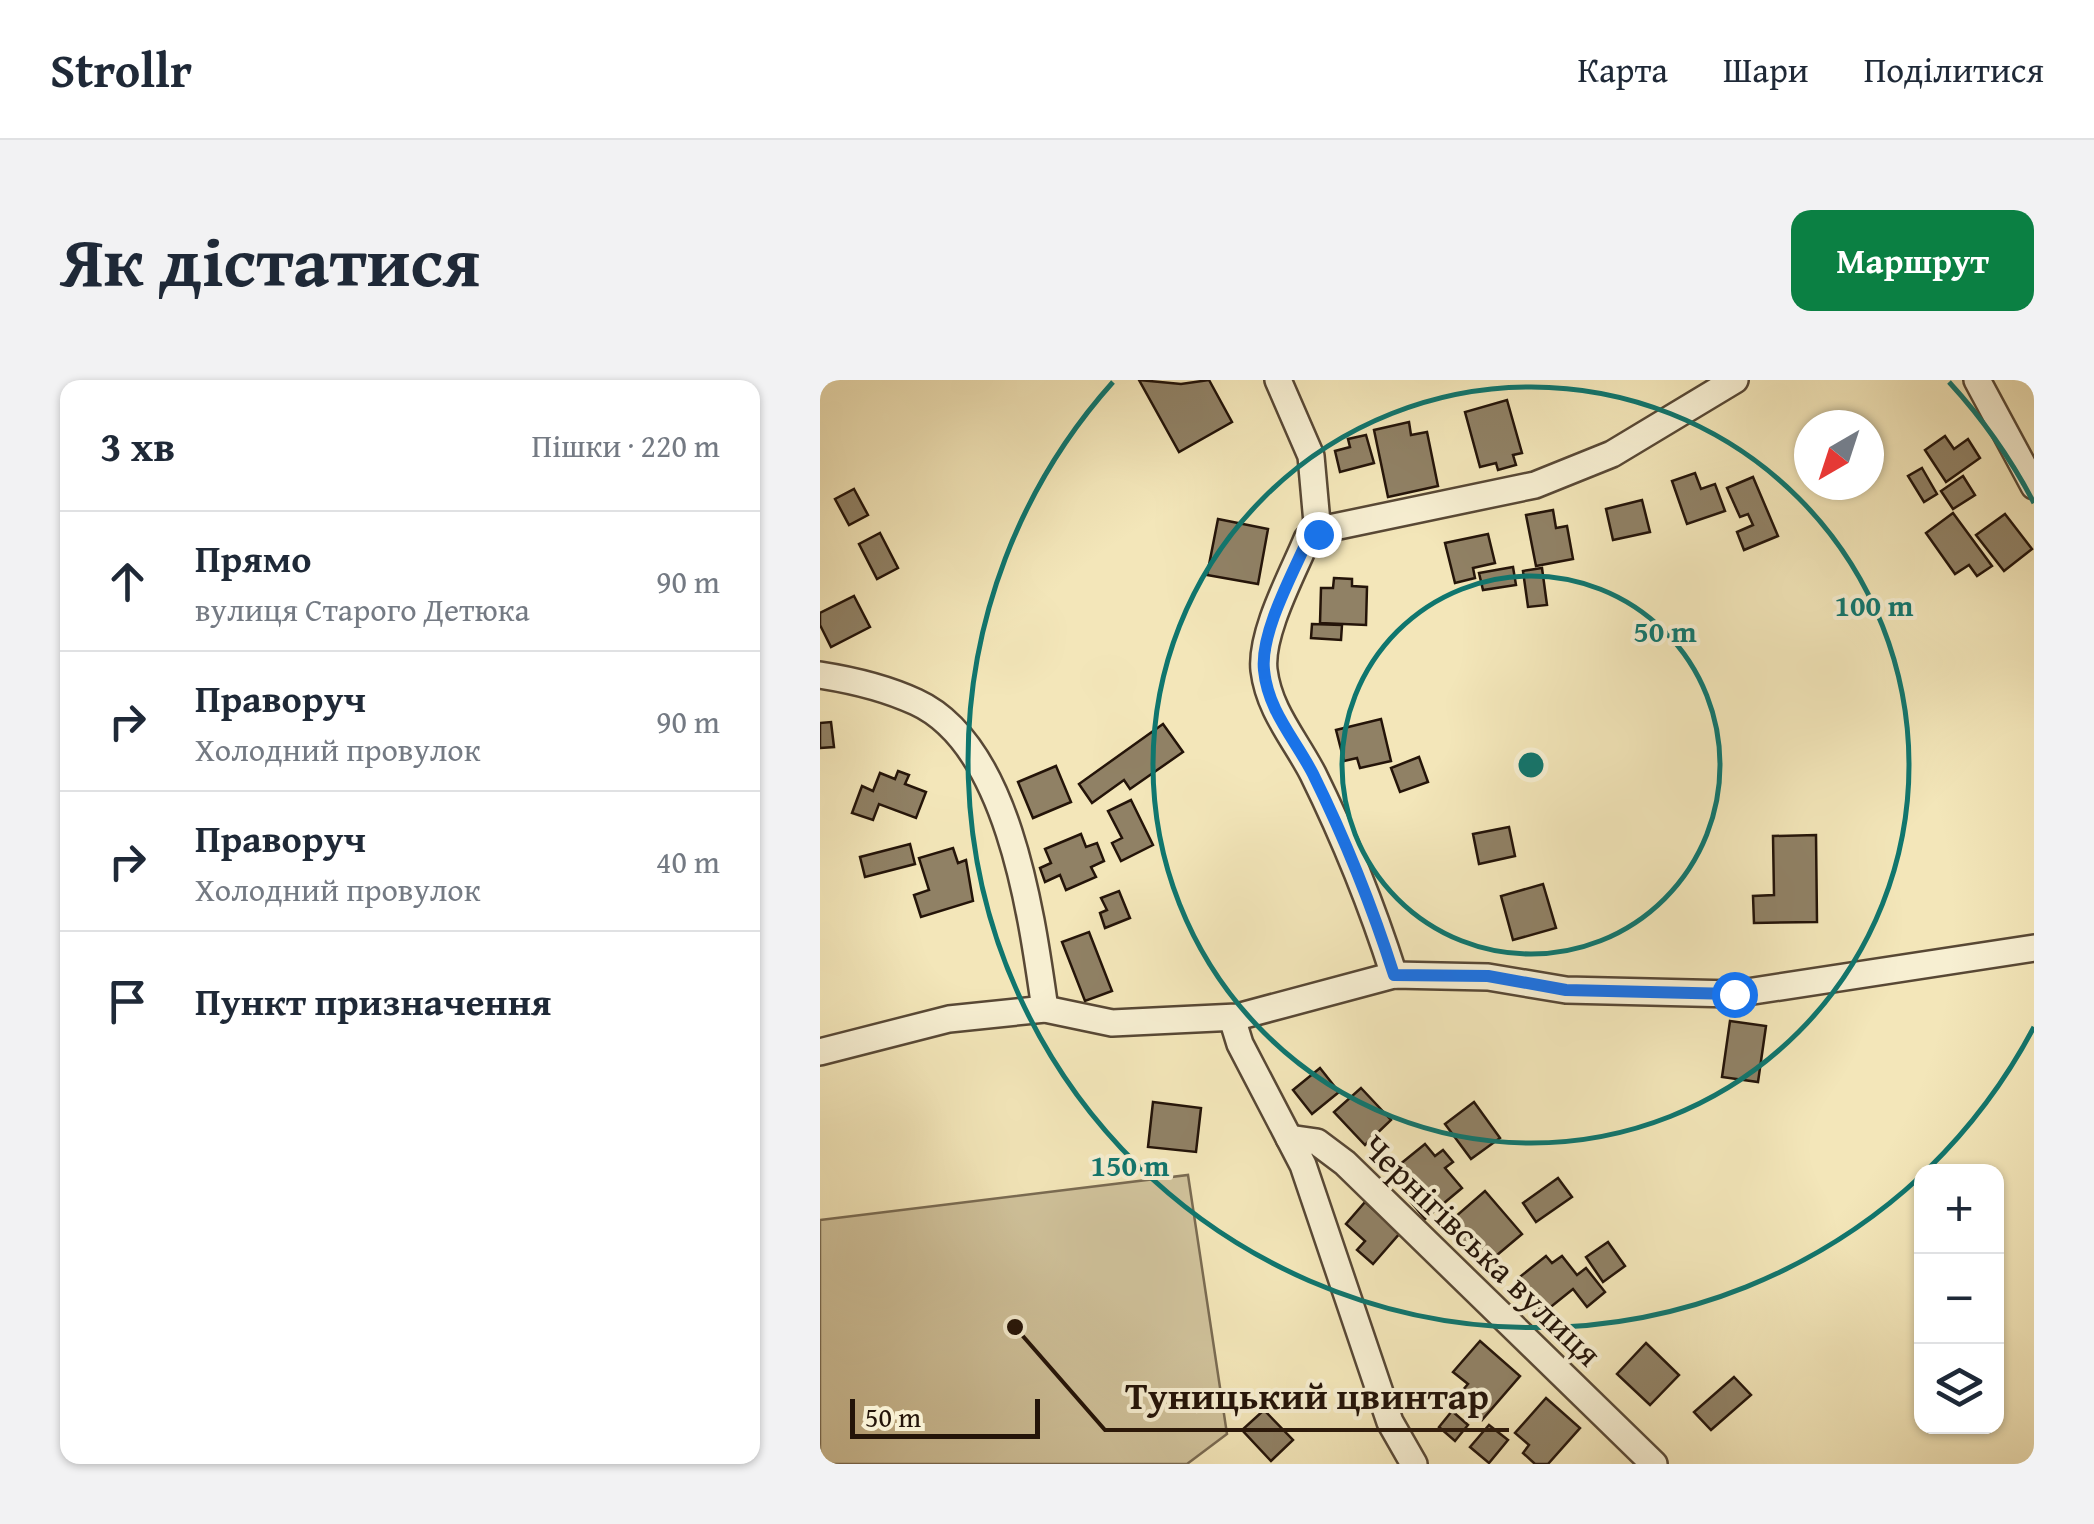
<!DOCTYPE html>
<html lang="uk">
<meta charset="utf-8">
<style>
:root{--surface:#fff;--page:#f2f2f3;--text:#1f2937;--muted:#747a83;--line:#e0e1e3;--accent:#0b8043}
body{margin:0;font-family:"Gentium Book Plus",serif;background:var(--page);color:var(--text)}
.controls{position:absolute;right:30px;bottom:30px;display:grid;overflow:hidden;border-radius:20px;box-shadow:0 2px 8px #0004}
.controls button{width:90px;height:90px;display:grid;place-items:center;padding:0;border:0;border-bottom:2px solid var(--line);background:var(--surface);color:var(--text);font:50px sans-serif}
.compass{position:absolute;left:974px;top:30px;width:90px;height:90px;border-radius:50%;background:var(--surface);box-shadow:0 2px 8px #0004;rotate:219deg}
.scale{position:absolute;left:30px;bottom:25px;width:190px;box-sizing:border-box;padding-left:10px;border:5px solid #241409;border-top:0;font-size:28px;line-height:35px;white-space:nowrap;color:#241409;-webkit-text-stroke:8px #f7efd2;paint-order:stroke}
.stop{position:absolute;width:30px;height:30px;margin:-22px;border:8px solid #1a73e8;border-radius:50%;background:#fff}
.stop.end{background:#1a73e8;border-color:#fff;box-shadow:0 2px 10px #0008}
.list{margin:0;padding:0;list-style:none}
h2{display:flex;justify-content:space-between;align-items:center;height:130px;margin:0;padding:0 40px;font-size:42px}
h2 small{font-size:32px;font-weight:400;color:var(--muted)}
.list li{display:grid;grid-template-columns:65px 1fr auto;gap:30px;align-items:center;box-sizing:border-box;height:140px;padding:0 40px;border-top:2px solid var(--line)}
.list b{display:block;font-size:38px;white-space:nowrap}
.list p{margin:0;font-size:32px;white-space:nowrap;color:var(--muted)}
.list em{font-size:32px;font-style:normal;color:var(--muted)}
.icon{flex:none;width:55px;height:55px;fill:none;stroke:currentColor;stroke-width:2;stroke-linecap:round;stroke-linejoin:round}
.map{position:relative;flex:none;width:1214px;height:1084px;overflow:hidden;border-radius:20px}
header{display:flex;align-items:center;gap:60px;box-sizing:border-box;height:140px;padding:0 50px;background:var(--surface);border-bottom:2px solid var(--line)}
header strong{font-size:48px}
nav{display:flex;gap:55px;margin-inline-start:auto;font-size:35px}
.intro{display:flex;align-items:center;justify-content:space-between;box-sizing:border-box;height:240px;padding:0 60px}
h1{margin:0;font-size:70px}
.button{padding:25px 45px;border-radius:20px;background:var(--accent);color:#fff;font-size:35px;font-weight:700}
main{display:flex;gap:60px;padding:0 60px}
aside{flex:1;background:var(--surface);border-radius:20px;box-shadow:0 2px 8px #0004}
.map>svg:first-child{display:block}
.green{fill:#d0c29b;stroke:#7a6b52;stroke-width:2.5}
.building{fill:#908165;stroke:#241409;stroke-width:2.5}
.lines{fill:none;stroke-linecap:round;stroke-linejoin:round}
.minor-casing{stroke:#584835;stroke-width:30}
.minor{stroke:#f7efd2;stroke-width:25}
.route{stroke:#1a73e8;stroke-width:12}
.ring{fill:none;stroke:#0f766e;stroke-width:5}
.labels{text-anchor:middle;stroke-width:8;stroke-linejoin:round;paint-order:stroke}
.street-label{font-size:35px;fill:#241409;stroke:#f7efd2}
.centre{fill:#0f766e;stroke:#f7efd2;stroke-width:5}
.ring-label{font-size:30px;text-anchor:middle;font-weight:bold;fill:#0f766e;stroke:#f7efd2;stroke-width:8;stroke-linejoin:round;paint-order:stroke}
.leader{fill:none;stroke:#241409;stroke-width:4}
.callout-dot{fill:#241409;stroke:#f7efd2;stroke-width:4}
.callout-label{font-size:38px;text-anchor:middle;font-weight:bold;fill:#241409;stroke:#f7efd2;stroke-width:8;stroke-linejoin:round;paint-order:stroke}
</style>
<header>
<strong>Strollr</strong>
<nav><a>Карта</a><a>Шари</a><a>Поділитися</a></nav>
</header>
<div class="intro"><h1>Як дістатися</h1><a class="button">Маршрут</a></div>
<main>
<aside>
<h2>3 хв<small>Пішки · 220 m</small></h2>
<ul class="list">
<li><svg class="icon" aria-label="ahead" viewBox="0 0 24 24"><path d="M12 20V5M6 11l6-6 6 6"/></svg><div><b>Прямо</b><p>вулиця Старого Детюка</p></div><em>90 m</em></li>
<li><svg class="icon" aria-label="right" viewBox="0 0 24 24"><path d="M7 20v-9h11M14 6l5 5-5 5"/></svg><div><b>Праворуч</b><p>Холодний провулок</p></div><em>90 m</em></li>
<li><svg class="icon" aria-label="right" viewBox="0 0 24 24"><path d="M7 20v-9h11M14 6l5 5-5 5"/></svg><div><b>Праворуч</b><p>Холодний провулок</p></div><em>40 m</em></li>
<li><svg class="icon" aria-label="arrive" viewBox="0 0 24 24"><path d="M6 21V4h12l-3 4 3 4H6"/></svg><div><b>Пункт призначення</b></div></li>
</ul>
</aside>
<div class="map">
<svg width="1214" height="1084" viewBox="0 0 1214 1084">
<rect width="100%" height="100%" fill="#f3e6b9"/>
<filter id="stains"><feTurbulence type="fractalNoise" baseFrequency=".002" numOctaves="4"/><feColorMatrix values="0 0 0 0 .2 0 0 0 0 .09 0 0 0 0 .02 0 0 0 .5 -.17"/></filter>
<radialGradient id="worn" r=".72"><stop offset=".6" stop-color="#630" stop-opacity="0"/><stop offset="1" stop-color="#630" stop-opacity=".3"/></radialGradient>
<polygon class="green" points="368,795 407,1054 367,1084 0,1084 0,840"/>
<g class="building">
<polygon points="319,0 361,4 389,0 412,42 359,72"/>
<polygon points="687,20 702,73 693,75 696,85 678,90 676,83 660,87 645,32"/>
<polygon points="589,42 591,55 607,52 618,106 568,117 554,50"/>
<polygon points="546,55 554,83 520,92 515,71 530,67 528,59"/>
<polygon points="1125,56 1134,69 1148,59 1160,78 1126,102 1105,70"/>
<polygon points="1102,88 1117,114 1104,122 1088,96"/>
<polygon points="875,93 881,109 895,104 905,131 867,144 852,101"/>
<polygon points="1143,96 1155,115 1133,129 1121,111"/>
<polygon points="933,97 958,156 924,170 917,152 933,145 928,134 920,137 907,108"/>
<polygon points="34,109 48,135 29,145 15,119"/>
<polygon points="822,120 830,152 793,160 786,129"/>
<polygon points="733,130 736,148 747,146 753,179 716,186 706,135"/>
<polygon points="1133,133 1172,186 1157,196 1149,185 1135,194 1106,153"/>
<polygon points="1185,134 1212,169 1184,191 1156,155"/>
<polygon points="398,139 448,149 438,204 387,195"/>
<polygon points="60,153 78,188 57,199 39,164"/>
<polygon points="668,154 675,183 653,188 655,198 635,203 625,163"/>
<polygon points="693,187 696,205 663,210 659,193"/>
<polygon points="722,188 727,225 708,227 703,191"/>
<polygon points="514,198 532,199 532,206 547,207 546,245 500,243 501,208 513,208"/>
<polygon points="34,216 50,247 11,267 0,245 0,233"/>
<polygon points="492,244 522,245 521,260 491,258"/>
<polygon points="561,339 571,381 540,388 537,378 524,381 516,350"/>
<polygon points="11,342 14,367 0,368 0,343"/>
<polygon points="343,344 363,372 310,409 304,400 272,423 259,404"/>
<polygon points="599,377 608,402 580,412 571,388"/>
<polygon points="236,386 251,422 213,438 198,402"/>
<polygon points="78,391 89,395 85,404 106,412 96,438 59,424 53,440 32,433 42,406 53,411 60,393 75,399"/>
<polygon points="311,420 333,465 301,481 292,463 302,458 288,431"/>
<polygon points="689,447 695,476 659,484 653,454"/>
<polygon points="261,454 266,467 277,463 284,481 271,487 276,497 246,510 240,495 225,502 220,488 231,483 225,469"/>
<polygon points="996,455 997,542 934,543 933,516 954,515 953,456"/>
<polygon points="90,464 95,484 45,497 40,477"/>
<polygon points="133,468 138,483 146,480 153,521 101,537 94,515 109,510 99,478"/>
<polygon points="723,504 736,548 693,560 681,516"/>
<polygon points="299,511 310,538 285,548 280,533 287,530 281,518"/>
<polygon points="269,552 292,611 265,621 242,562"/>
<polygon points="910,641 946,646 938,702 902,697"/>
<polygon points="500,688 519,712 492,734 473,710"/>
<polygon points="541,708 571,740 545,765 514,732"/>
<polygon points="333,722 381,728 376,772 328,767"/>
<polygon points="654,722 680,758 651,779 625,744"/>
<polygon points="605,764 615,776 623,770 633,782 625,788 642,808 605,839 568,794"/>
<polygon points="738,798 752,817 716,842 703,823"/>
<polygon points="665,811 702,854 664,886 627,844"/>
<polygon points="545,822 580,853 553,884 537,870 545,861 526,844"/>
<polygon points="788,862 805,886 783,902 766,877"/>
<polygon points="726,876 732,883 742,876 757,895 766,888 785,912 767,927 753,909 722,934 696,900"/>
<polygon points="660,961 700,996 662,1040 636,1018 648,1004 633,992"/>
<polygon points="826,963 859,995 830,1025 797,994"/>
<polygon points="914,997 931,1015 891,1050 874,1032"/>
<polygon points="726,1018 760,1048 728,1084 715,1084 703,1073 709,1065 695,1053"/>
<polygon points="444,1030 473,1060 451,1081 422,1050"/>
<polygon points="632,1031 648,1045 635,1061 619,1047"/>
<polygon points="669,1045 688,1060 669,1083 650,1067"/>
</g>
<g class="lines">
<g class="minor-casing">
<g id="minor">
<polyline points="458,0 491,76 498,154"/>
<polyline points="1157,0 1214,106"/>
<path d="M 0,295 C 32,300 66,308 96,322 C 190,365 212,539 225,629"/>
<path d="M 574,595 C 552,526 525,459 493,394 C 475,359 449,331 444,290 C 440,253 473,193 487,159 L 514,147 L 715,105 L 792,74 L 915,0"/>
<polyline points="412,638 420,664 469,758"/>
<polyline points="0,672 129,639 225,629 292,643 417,637 574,595 668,597 746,610 914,614 1214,568"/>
<polyline points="594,1084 570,1042 483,785 469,758 497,762 525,783 834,1084"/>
</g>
</g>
<use href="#minor" class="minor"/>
</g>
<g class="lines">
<path class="route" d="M 498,154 L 488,159 C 473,193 440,253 444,290 C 448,331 475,359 493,394 C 525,459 552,526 574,595 L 668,596 L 746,610 L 914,614"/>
</g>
<g class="ring">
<circle cx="711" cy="385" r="189"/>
<circle cx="711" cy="385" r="378"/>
<path d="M1214 647A567 567 0 0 1 1108 789M1101 796A567 567 0 0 1 293 2M1129 2A567 567 0 0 1 1214 123"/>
</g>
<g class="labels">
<g class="street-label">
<text transform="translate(662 870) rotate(44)" y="12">Чернігівська вулиця</text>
</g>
</g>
<circle cx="711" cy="385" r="15" class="centre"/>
<g class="ring-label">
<text x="1054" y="236">100 m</text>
<text x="845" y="262">50 m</text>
<text x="310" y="796">150 m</text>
</g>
<path class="leader" d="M195 947L285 1050H689"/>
<circle class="callout-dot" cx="195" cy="947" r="10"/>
<g class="callout-label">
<text x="487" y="1029">Туницький цвинтар</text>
</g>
<rect width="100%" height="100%" filter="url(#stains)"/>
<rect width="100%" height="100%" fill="url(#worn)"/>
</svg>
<div class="controls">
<button>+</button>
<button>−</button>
<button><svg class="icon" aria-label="layers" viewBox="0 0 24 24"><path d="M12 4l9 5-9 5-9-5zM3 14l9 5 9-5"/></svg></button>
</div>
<svg class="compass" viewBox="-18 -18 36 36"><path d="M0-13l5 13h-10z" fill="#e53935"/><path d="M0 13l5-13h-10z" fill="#747a83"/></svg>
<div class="scale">50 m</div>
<div class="stop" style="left:914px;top:614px"></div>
<div class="stop end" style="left:498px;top:154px"></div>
</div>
</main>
